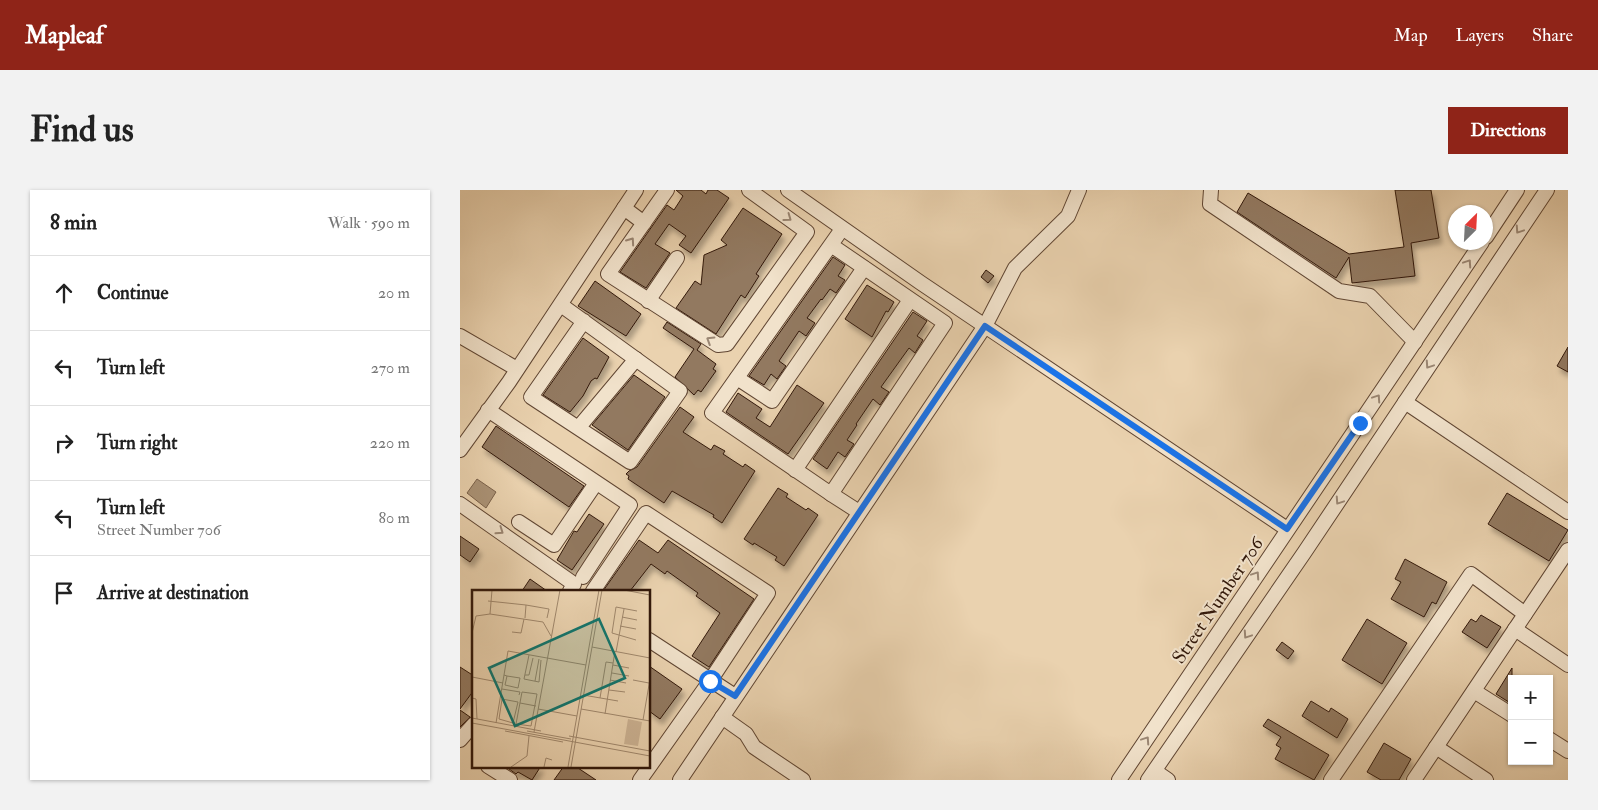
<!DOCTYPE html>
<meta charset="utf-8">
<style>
:root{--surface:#fff;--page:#f2f2f2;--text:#222;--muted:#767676;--line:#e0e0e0;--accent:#8f2418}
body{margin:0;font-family:"IM FELL Double Pica",serif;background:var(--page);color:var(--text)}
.controls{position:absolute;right:15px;bottom:15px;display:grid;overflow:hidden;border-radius:0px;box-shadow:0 1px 4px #0004}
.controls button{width:45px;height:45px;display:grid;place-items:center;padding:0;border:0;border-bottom:1px solid var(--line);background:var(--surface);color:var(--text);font:25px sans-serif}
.compass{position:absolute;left:988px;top:15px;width:45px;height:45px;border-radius:50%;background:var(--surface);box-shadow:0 1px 4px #0004;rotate:24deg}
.stop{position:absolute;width:15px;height:15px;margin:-11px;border:4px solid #1a73e8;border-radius:50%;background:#fff}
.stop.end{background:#1a73e8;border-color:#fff;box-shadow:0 1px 5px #0008}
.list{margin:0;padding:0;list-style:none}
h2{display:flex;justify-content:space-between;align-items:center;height:65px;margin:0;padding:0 20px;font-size:21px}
h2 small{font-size:16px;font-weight:400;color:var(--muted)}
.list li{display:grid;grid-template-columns:32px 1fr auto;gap:15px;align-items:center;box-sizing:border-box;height:75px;padding:0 20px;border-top:1px solid var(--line)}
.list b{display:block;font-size:19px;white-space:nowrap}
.list p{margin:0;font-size:16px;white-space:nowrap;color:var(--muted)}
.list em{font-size:16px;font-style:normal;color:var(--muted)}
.icon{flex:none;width:28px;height:28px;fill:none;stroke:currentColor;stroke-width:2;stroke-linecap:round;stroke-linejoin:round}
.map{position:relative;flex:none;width:1108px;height:590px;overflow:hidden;border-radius:0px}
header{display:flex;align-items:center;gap:30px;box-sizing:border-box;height:70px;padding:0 25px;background:var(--accent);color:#fff}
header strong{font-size:24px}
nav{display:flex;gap:28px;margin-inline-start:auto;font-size:18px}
.intro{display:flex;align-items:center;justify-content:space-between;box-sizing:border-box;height:120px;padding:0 30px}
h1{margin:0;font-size:35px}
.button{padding:12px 22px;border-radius:0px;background:var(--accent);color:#fff;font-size:18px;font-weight:700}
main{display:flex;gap:30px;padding:0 30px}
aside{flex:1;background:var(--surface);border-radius:0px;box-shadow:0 1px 4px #0004}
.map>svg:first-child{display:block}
.water{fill:#ab9377;stroke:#7b624b}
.building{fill:#927960;stroke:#32180a;filter:url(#shadow)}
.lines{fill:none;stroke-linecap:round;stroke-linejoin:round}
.minor-casing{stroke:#604633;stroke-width:16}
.minor{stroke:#f1e2cb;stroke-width:14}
.oneway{stroke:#9b8774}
.route{stroke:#1a73e8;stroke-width:6}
.labels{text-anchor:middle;stroke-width:4;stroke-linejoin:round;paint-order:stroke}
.street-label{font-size:19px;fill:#32180a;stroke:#f1e2cb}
.inset-road{fill:none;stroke:#a0886d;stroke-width:1}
.view{fill:#0f766e;fill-opacity:0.15;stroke:#0f766e;stroke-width:2.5}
.inset-edge{fill:none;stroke:#32180a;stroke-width:2.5}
</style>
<header>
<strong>Mapleaf</strong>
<nav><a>Map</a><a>Layers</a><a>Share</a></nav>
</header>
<div class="intro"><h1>Find us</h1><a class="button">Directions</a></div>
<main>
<aside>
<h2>8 min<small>Walk · 590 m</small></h2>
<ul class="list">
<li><svg class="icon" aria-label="ahead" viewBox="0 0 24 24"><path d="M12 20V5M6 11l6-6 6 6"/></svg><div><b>Continue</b></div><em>20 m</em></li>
<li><svg class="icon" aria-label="left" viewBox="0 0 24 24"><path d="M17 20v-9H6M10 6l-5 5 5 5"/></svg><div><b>Turn left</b></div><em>270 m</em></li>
<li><svg class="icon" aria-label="right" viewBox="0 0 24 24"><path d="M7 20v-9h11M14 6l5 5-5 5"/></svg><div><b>Turn right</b></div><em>220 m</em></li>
<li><svg class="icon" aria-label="left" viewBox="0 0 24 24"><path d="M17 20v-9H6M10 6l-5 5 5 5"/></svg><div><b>Turn left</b><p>Street Number 706</p></div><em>80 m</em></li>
<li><svg class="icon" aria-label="arrive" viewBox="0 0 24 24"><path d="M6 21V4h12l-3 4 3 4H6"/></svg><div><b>Arrive at destination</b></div></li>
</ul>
</aside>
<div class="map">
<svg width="1108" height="590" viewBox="0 0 1108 590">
<defs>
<filter id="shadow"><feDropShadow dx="3" dy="5.5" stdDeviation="2.5" flood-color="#0004"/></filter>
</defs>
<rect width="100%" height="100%" fill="#ead2af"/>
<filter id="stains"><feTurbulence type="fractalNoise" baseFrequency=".004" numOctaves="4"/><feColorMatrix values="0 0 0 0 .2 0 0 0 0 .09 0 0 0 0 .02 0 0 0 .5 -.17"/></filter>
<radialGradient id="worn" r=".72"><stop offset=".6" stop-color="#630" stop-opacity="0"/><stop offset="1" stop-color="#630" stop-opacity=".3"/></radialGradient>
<polygon class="water" points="17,289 36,302 26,318 7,303"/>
<g class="building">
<polygon points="216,0 241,0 246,4 248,0 257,0 269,8 231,63 219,55 226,46 209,34 195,54 210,63 186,98 160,82 207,15 214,20 223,6"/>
<polygon points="935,0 971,0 979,48 951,53 955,86 892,93 889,67 876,88 777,22 788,3 889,64 944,57"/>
<polygon points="283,18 322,44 296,84 299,86 285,108 281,105 256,144 216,118 235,91 241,95 244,65 267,55 261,50"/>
<polygon points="373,67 385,75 378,86 385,90 376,103 370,99 362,110 361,109 347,128 355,133 346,146 339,141 319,171 326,176 317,189 311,184 304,195 289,186"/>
<polygon points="526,80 534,86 528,93 521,87"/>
<polygon points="135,91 181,124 166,146 118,116"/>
<polygon points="407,95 434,112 428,122 426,121 412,147 385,129"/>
<polygon points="453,122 467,131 457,146 463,150 455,163 449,158 421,197 429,202 420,215 413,209 396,234 397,235 387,250 394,254 385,267 378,262 367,279 353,269"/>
<polygon points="207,132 241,154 237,160 256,174 253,179 256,181 241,202 238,200 234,205 215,187 234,159 203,138"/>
<polygon points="123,148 149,167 137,189 135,188 131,191 123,206 110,222 83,205"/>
<polygon points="1108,157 1108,182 1097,176"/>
<polygon points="174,185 205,207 168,260 132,235"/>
<polygon points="337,195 364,213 328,264 266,222 278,203 302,219 296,228 310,237"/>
<polygon points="220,217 234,227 223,242 251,260 254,255 265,261 263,264 283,277 285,274 295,281 262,333 253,327 254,325 212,301 204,313 168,289 169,286 166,284 169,281 177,277"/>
<polygon points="36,236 124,296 109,317 22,257"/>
<polygon points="318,298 328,304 326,307 346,320 348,318 358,325 324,376 315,370 317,367 294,353 293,355 284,349"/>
<polygon points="1047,303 1108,340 1089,371 1028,334"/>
<polygon points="129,324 144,334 112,380 97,370 114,341 117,342"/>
<polygon points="0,346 19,359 10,372 0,365"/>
<polygon points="179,350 198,363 208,350 294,409 249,477 232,466 260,423 236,406 238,403 207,381 205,384 191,374 170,401 143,401"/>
<polygon points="945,369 987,392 976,414 972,412 964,427 931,409 941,392 935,389"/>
<polygon points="70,389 87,401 62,401"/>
<polygon points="1021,425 1041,437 1027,458 1002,442 1011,429 1016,432"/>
<polygon points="907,429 947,453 922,494 882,470"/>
<polygon points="822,452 834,461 828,469 816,460"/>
<polygon points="189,476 222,499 200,529 189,521"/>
<polygon points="0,477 14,486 14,500 0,519"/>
<polygon points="1052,478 1052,514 1036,504"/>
<polygon points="851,511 869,522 871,518 888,529 877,548 842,526"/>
<polygon points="0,520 10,527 0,537"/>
<polygon points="808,529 869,565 854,590 815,569 821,558 816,555 821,547 803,536"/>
<polygon points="924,553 951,569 939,590 921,590 907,582"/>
<polygon points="45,576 81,576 72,590 58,582 56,584"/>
<polygon points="104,576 115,576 136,590 94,590"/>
</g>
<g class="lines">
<g class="minor-casing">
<g id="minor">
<polyline points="207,0 148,84 258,155 267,154 347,42 289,0"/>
<polyline points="328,0 461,93 827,339"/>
<polyline points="751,0 750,14 879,101 910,106 955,152"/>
<polyline points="164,18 184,33"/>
<polyline points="1026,47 1057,0"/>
<polyline points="371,55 485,133 371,304 252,223 382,39"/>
<polyline points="188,111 217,68"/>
<polyline points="101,115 220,201 170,272 71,207 124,131"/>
<polyline points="0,146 57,179"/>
<polyline points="277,188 312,211 404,78"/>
<polyline points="945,212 1108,322"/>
<polyline points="28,220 170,315 123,387"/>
<polyline points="119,237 176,169"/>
<polyline points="0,260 49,192 176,0"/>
<polyline points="335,280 450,110"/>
<polyline points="371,304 399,322"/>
<polyline points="0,314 114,394 110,401"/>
<polyline points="59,332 94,355 136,293"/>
<polyline points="133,401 186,323 308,403 250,491 180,590"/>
<polyline points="1055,439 1108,475"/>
<polyline points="189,450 275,506"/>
<polyline points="1014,501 1052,525"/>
<polyline points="262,527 286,544 294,557 343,590"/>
<polyline points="1089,549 1108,561"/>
<polyline points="0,550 14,534"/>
<polyline points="976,557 1026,590"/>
<polyline points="28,576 50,590"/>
<polyline points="695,581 708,590"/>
<polyline points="220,590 525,136 555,78 608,26 619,0"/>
<polyline points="659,590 1022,52"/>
<polyline points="688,590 844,363 1087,0"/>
<polyline points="871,590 1011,384 1065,424"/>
<polyline points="954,590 1108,360"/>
</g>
</g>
<use href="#minor" class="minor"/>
</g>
<defs><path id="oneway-chevron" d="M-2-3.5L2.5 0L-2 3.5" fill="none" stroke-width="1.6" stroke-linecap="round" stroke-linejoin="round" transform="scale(1.25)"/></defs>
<g class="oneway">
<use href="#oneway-chevron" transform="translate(328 28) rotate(36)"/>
<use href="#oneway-chevron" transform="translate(1059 40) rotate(124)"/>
<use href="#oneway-chevron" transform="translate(171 51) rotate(-55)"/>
<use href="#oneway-chevron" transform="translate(1008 73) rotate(-56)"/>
<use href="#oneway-chevron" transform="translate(250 150) rotate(-148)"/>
<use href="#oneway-chevron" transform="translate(969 175) rotate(124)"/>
<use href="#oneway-chevron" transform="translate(917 208) rotate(-56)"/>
<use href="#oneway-chevron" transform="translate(879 311) rotate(124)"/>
<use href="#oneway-chevron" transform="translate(40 341) rotate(35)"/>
<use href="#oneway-chevron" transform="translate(796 385) rotate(-56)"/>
<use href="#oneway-chevron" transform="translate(787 445) rotate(124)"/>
<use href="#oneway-chevron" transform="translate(686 550) rotate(-56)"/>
</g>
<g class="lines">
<polyline class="route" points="250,491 275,506 525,136 827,339 900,233"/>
</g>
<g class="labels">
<g class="street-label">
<text transform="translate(757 410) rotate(-56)" y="7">Street Number 706</text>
</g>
</g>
<g transform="translate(12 400)">
<rect width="178" height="178" fill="#ead2af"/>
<path d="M 156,129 L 170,132 L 166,156 L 152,154 Z" fill="#cbb293"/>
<path class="inset-road" d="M 152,0 L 178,5M 16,11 L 54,15M 18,24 L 71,32 L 79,46M 150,27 L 165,30M 53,28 L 54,15 L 77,19 L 75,28M 148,36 L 164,39M 40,42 L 49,43 L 52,29M 0,43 L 4,26 L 18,24 L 20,0M 164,50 L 140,43 L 144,17 L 165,21M 120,57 L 178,68M 144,62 L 152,19M 57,65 L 52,89 L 67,92 L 69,70M 141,75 L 157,78M 140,83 L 157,86M 32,85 L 35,86 L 48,88 L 46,98 L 33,95 L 35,86M 53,85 L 57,85 L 61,68M 0,87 L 31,93M 138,90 L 154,93M 161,90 L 177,93M 63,91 L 67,69M 30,99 L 48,102 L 47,105M 137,100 L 153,102M 50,102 L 65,104 L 59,136 L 44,134 ZM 111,105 L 146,111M 0,108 L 4,109 L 5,129M 128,108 L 134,72 L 141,73M 30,109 L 46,112 L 41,133 L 27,129 ZM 48,113 L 64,116M 66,119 L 105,126M 109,119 L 178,131M 133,124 L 143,61M 0,128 L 69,141M 171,130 L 178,89M 0,133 L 178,166M 24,133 L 36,61 L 114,75M 33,141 L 91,152M 55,141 L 99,149M 62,142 L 88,0M 97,146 L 178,161M 39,177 L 55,166 L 57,146M 72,177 L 74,168 L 80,170M 96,177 L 127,0M 99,177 L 130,0"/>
<path class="view" d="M 127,29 L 153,88 L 43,136 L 17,78 Z"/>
<rect width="178" height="178" class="inset-edge"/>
</g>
<rect width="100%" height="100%" filter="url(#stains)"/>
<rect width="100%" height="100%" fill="url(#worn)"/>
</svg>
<div class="controls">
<button>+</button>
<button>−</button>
</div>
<svg class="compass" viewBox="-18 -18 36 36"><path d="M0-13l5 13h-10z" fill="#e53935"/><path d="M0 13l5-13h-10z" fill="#767676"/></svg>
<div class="stop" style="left:250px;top:491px"></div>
<div class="stop end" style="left:900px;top:233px"></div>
</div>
</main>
